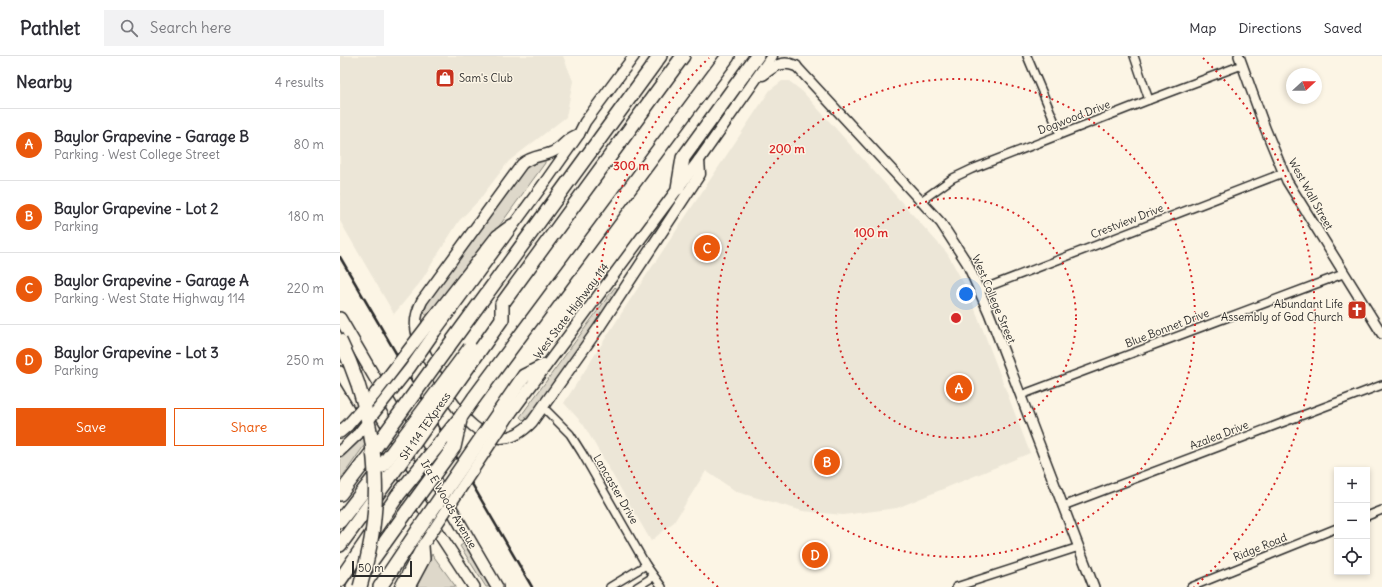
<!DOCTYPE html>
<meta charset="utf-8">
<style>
:root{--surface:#fff;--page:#f2f2f3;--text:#2b2b33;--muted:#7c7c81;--line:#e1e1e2;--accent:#ea580c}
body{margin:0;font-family:Delius,sans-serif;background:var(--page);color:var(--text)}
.controls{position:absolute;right:12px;bottom:12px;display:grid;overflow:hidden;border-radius:0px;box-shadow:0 2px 6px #0003}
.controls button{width:36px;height:36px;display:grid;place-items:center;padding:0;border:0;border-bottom:1px solid var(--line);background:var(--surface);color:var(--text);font:20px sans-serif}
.compass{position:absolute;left:946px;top:12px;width:36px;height:36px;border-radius:50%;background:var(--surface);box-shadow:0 2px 6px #0003;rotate:69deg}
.scale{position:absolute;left:12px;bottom:10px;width:60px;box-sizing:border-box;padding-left:4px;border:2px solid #2b2b2b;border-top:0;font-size:11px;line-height:14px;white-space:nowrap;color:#2b2b2b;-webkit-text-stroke:3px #fcf5e5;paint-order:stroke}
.you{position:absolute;left:626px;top:238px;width:14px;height:14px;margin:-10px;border:3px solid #fff;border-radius:50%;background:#1a73e8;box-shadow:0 0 0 6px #1a73e833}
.badge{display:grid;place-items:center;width:26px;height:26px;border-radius:50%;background:var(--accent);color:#fff;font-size:13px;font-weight:700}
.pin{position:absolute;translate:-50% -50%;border:2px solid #fff;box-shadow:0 1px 4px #0006}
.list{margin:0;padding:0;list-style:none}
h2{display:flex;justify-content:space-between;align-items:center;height:52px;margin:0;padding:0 16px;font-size:17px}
h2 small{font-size:13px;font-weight:400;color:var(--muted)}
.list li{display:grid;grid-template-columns:26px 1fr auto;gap:12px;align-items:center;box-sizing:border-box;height:72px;padding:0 16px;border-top:1px solid var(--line)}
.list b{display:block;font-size:15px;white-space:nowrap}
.list p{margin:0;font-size:13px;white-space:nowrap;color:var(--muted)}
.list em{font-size:13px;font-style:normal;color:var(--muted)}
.actions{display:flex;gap:8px;padding:12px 16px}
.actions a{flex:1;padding:9px 0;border:1px solid var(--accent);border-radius:0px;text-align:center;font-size:14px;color:var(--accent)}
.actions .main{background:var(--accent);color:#fff}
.icon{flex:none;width:22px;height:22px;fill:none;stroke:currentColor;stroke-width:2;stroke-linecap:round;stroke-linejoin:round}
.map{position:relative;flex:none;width:1042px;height:531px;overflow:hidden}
header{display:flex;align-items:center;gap:24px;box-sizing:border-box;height:56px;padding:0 20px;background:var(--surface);border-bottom:1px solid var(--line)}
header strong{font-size:19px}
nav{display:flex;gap:22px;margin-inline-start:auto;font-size:14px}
.search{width:280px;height:36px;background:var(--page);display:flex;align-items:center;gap:10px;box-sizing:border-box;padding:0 14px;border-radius:0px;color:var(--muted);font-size:15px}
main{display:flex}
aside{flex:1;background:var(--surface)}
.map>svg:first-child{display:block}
.built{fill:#ece6d7}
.green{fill:#ded8ca;stroke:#84827a}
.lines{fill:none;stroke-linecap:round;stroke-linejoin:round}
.minor-casing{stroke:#2b2b2b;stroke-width:10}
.tertiary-casing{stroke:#2b2b2b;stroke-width:12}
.secondary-casing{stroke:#2b2b2b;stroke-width:13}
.primary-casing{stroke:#2b2b2b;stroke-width:14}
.motorway-casing{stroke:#2b2b2b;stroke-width:16}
.minor{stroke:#fcf5e5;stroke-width:7}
.tertiary{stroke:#fcf5e5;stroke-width:9}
.secondary{stroke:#fcf5e5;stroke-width:10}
.primary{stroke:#fcf5e5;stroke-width:11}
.motorway{stroke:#fcf5e5;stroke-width:13}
.rail{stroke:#2b2b2b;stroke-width:2.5}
.secondary-bridge-casing{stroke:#2b2b2b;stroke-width:13;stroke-linecap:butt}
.primary-bridge-casing{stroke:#2b2b2b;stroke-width:14;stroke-linecap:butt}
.motorway-bridge-casing{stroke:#2b2b2b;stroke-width:16;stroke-linecap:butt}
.secondary-bridge{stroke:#fcf5e5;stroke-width:10}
.primary-bridge{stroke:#fcf5e5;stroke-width:11}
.motorway-bridge{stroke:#fcf5e5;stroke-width:13}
.ring{fill:none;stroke:#d62828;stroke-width:2;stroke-dasharray:2 4}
.labels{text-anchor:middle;stroke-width:3;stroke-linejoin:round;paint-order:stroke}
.poi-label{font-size:11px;fill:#2b2b2b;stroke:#fcf5e5;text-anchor:start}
.street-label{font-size:11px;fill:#2b2b2b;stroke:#fcf5e5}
.centre{fill:#d62828;stroke:#fcf5e5;stroke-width:2}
.ring-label{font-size:12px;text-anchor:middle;font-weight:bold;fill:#d62828;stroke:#fcf5e5;stroke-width:3;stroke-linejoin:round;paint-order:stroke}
</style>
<header>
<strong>Pathlet</strong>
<div class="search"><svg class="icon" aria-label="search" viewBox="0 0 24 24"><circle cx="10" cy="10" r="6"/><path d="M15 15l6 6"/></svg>Search here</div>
<nav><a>Map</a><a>Directions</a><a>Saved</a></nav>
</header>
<main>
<aside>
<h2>Nearby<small>4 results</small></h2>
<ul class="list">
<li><span class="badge">A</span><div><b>Baylor Grapevine - Garage B</b><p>Parking · West College Street</p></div><em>80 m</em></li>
<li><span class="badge">B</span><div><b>Baylor Grapevine - Lot 2</b><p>Parking</p></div><em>180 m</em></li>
<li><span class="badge">C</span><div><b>Baylor Grapevine - Garage A</b><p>Parking · West State Highway 114</p></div><em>220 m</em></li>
<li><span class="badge">D</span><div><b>Baylor Grapevine - Lot 3</b><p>Parking</p></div><em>250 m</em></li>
</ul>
<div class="actions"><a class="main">Save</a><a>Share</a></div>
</aside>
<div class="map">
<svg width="1042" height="531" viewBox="0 0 1042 531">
<rect width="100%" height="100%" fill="#fcf5e5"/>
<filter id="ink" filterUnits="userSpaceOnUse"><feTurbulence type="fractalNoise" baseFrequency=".025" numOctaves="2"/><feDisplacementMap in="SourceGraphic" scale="8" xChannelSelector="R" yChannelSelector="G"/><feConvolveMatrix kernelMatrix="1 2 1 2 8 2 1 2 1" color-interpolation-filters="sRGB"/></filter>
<g filter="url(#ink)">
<g class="built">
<polygon points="0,0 223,0 233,25 226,61 169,105 139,144 119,165 79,228 54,258 0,165"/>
<polygon points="442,25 449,25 463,36 607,197 628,235 690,397 557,452 503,459 463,455 397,436 366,415 334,466 311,485 243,368 224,347 290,244 430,34"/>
</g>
<g class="green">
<polygon points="205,102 205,107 136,202 122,215 88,260 84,257 87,248 93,237 183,114 188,109"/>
<path d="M 275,231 L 279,234 C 259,263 239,293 218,322 C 207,336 197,353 183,364 L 180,361 Z"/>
<polygon points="24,381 26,387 0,424 0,404"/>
<polygon points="125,487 151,531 146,531 120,490"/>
<polygon points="92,498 116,531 74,531 77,530"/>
</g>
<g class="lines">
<g class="minor-casing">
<g id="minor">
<polyline points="687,0 720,78"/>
<polyline points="794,0 809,44"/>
<polyline points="581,145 613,122 632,113 809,44 902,9"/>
<polyline points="640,234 943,117"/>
<polyline points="681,339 1003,218"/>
<polyline points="203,351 230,378 242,397 306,509 322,531"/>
<polyline points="723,450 1042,329"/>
<polyline points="1027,460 1042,454"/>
<polyline points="270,531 306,509"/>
<polyline points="297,531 313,521"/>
<polyline points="616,531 739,491"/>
<polyline points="851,531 997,472"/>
</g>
</g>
<g class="tertiary-casing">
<g id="tertiary">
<polyline points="899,0 925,72 947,125 1042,278"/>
<polyline points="456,10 601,167 627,207 649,257 754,531"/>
</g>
</g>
<g class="secondary-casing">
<g id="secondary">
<path d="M 423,19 C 434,10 442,4 456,10"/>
<path d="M 239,78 C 225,83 227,87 216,94 C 206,101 194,98 182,108 L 82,245 C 78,253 75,261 76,271 C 77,285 87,300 93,313 C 111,348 149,412 192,366 L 260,270 L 360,118 L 359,104"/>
<polyline points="95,276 208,122 239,78 245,66 294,0"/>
<polyline points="171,357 359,104 432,0"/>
<polyline points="0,395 18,378"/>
<polyline points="60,531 84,487"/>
</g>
</g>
<g class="primary-casing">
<g id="primary">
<polyline points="0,262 157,531"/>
<polyline points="87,270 157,180 172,169"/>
<polyline points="0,316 91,465 134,531"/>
<polyline points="0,376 8,369"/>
<polyline points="69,531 84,503 83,490"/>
</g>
</g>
<g class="motorway-casing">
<g id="motorway">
<polyline points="338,132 343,102 417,0"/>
<polyline points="162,248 343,0"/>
<polyline points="105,295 320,0"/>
<polyline points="134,342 388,0"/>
<polyline points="162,352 184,320 204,310"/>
<polyline points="0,438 32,396"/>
<polyline points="0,465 39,415"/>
<polyline points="0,489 50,421"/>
<polyline points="0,524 58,439"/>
<polyline points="13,531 68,454"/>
<polyline points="40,531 79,473"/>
</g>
</g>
<use href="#minor" class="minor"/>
<use href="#tertiary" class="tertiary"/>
<use href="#secondary" class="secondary"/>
<use href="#primary" class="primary"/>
<use href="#motorway" class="motorway"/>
<polyline class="rail" points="0,201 192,531"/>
<g class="secondary-bridge-casing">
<g id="secondary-bridge">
<polyline points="18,378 70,312 95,276"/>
<polyline points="86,485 171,357"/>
</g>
</g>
<g class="primary-bridge-casing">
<polyline id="primary-bridge" points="8,369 34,339 87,270"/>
</g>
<g class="motorway-bridge-casing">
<g id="motorway-bridge">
<path d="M 0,285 C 27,339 40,403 34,462 C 32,486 26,509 20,531"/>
<polyline points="32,396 105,295"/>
<polyline points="42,410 130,292"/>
<polyline points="50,421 162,263 162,248"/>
<polyline points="58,439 120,362 134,342"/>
<polyline points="68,454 114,391 120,364"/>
<polyline points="79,473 162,352"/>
</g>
</g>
<use href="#secondary-bridge" class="secondary-bridge"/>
<use href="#primary-bridge" class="primary-bridge"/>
<use href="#motorway-bridge" class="motorway-bridge"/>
</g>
</g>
<g class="ring">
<circle cx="616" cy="262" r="120"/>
<circle cx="616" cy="262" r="239"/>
<path d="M378 531A359 359 0 0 1 369 2M863 2A359 359 0 0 1 854 531"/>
</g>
<defs>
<g id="shop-square" transform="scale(1)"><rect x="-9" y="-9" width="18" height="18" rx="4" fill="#c8321e" stroke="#fcf5e5"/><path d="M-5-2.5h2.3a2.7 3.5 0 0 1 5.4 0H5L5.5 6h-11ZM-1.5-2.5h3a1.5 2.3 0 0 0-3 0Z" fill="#fff"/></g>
<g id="church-square" transform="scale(1)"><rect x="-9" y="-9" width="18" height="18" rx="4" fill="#c8321e" stroke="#fcf5e5"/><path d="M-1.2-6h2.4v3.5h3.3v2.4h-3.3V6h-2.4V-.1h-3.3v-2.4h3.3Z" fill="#fff"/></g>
</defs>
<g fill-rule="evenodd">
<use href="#shop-square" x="105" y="22"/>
<use href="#church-square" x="1017" y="254"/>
</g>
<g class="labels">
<g class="poi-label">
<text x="119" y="26">Sam's Club</text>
<text x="1003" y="252" text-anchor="end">Abundant Life<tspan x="1003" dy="13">Assembly of God Church</tspan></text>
</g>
<g class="street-label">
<text transform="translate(734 61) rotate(-21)" y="4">Dogwood Drive</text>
<text transform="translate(971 138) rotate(61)" y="4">West Wall Street</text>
<text transform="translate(787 165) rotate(-21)" y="4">Crestview Drive</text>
<text transform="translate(654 243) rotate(67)" y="4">West College Street</text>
<text transform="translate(231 255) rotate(-53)" y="4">West State Highway 114</text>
<text transform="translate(827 272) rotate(-21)" y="4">Blue Bonnet Drive</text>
<text transform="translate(85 370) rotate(-55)" y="4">SH 114 TEXpress</text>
<text transform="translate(879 379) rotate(-21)" y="4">Azalea Drive</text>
<text transform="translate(276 433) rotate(60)" y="4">Lancaster Drive</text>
<text transform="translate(109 448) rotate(60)" y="4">Ira E Woods Avenue</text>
<text transform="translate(920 491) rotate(-22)" y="4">Ridge Road</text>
</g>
</g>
<circle cx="616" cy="262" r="6" class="centre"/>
<g class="ring-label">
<text x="447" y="97">200 m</text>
<text x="291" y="114">300 m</text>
<text x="531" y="181">100 m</text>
</g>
</svg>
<div class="controls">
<button>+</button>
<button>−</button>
<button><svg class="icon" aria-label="locate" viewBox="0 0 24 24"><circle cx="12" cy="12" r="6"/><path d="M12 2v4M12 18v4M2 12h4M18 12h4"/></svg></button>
</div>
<svg class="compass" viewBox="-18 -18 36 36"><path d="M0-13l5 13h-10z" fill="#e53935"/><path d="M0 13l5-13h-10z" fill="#7c7c81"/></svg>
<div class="scale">50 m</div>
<div class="you"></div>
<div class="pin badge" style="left:619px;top:332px">A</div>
<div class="pin badge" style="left:487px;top:406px">B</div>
<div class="pin badge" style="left:367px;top:192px">C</div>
<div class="pin badge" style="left:475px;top:499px">D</div>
</div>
</main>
